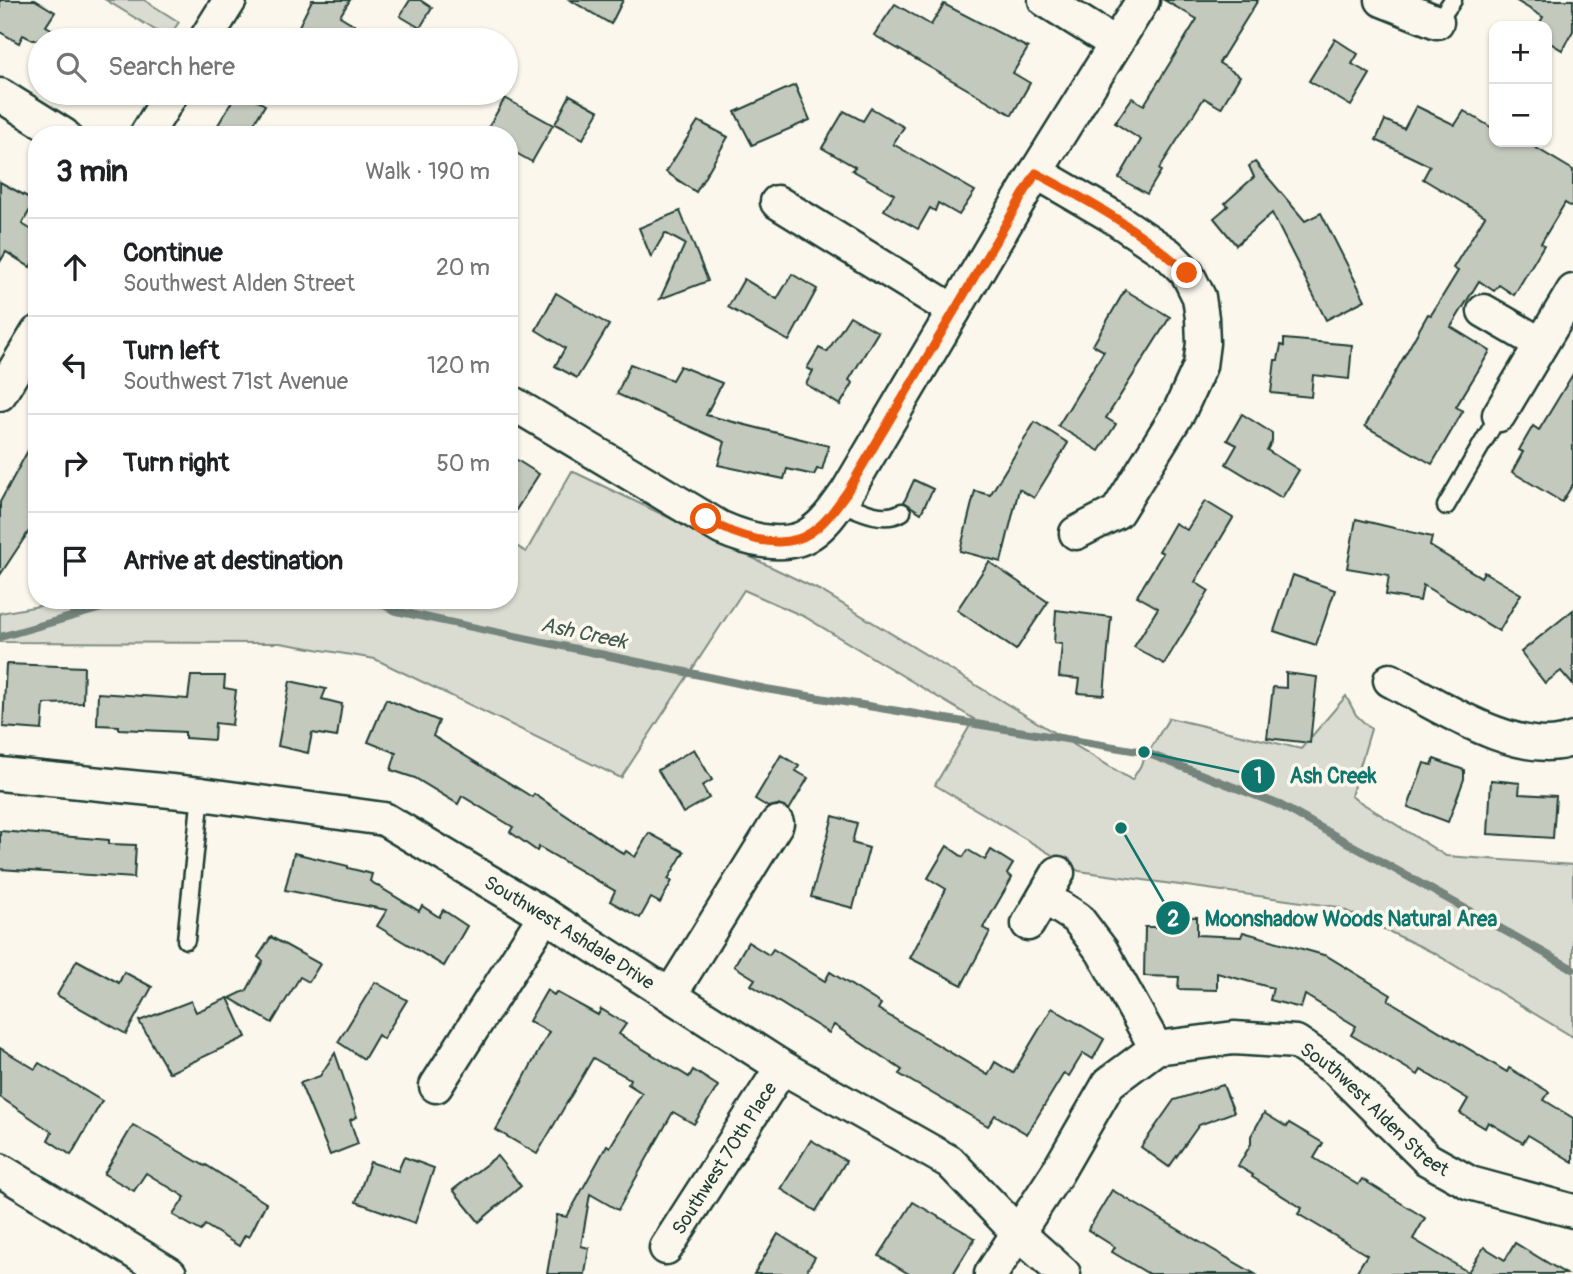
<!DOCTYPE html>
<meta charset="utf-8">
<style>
:root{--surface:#fff;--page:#f6f6f6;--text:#202124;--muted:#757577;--line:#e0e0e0}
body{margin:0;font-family:Pangolin,sans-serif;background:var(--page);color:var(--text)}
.controls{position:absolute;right:21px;top:21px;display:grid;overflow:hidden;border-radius:14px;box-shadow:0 2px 5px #0004}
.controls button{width:63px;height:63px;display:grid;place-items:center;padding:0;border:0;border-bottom:2px solid var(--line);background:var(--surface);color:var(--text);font:35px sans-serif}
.stop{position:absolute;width:21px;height:21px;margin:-16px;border:5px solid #ea580c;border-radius:50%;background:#fff}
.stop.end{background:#ea580c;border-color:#fff;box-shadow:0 2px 7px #0008}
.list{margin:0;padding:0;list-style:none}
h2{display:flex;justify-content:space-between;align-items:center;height:91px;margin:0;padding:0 28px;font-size:30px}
h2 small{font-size:23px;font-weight:400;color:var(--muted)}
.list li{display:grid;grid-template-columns:46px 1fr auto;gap:21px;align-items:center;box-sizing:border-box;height:98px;padding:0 28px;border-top:2px solid var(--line)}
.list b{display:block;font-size:26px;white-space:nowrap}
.list p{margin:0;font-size:23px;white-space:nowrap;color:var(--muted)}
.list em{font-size:23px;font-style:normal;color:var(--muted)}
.icon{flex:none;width:38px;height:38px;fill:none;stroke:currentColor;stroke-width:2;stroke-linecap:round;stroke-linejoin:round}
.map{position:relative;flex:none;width:1573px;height:1274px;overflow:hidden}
.search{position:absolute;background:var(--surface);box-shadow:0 2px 5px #0004;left:28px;top:28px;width:490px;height:77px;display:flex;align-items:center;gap:18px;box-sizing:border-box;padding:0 24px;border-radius:38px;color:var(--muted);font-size:26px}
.panel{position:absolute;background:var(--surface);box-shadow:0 2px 5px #0004;left:28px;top:126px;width:490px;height:483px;border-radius:28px}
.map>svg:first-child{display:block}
.green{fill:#dbdcd1;stroke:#7d8c82;stroke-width:2}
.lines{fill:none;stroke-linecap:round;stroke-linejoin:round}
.stream{stroke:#74847b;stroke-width:8}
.building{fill:#c4c9be;stroke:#1f3d34;stroke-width:2}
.service-casing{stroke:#1f3d34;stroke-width:21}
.minor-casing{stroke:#1f3d34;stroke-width:37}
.service{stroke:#fbf7ec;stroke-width:16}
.minor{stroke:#fbf7ec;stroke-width:32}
.route{stroke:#ea580c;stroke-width:9}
.labels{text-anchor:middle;stroke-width:7;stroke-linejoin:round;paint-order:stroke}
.street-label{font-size:19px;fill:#1f3d34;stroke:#fbf7ec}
.water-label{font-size:21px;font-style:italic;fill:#425b52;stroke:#fbf7ec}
.leader{fill:none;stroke:#0f766e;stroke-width:2.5}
.callout-dot{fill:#0f766e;stroke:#fbf7ec;stroke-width:2.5}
.mark-label{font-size:21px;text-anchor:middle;font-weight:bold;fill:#fff}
.callout-label{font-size:21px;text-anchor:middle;font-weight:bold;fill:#0f766e;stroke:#fbf7ec;stroke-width:7;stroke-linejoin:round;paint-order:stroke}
</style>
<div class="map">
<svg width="1573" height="1274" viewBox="0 0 1573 1274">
<rect width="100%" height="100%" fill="#fbf7ec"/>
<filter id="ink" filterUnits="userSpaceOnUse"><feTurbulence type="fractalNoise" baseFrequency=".0143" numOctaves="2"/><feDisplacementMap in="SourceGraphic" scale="14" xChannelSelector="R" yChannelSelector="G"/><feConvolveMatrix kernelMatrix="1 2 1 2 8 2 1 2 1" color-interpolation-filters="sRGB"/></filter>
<g filter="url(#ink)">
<g class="green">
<polygon points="106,0 144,0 179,22 168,38"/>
<polygon points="572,471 821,591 1132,780 1169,718 1301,749 1346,696 1356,715 1371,729 1351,796 1446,856 1573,865 1573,1037 1434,953 1338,907 1079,871 935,785 974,719 805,617 744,590 621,778 375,659 280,643 0,642 0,613 72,600 509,600 509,541 526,552"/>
</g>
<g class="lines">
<g class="stream">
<polyline points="373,600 396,611 766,689 1144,752 1280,805 1573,969"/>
<polyline points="0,637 123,602 150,600"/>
</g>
</g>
<g class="building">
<polygon points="0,0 35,0 55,12 46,26 71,40 33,40 23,35 19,43 0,32"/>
<polygon points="312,0 350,0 340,16 356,26 350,40 292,40"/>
<polygon points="410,0 420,0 432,8 420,28 400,16"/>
<polygon points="570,0 623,0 611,24"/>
<polygon points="1164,0 1258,0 1219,63 1240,76 1221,108 1204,98 1159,169 1161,171 1147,194 1119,178 1141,140 1115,123 1132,98 1144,105 1197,19"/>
<polygon points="1515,0 1573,0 1573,31 1562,50 1547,41 1547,26 1538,26 1543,17"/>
<polygon points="895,4 931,25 944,4 1028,48 1013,73 1030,83 1012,115 874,35"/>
<polygon points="1335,39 1358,54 1352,64 1370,74 1351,106 1309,81"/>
<polygon points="795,85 810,120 752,145 735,112"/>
<polygon points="237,93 244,93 265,105 247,135 212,135"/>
<polygon points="570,95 599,111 583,139 555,124"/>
<polygon points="505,98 553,125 532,162 509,149 509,135 484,135"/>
<polygon points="1416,106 1455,125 1464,111 1494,129 1494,142 1526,142 1573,170 1573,208 1565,203 1541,243 1544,245 1514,295 1499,285 1494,291 1479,281 1451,327 1490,351 1456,407 1463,411 1432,464 1365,426 1428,314 1431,315 1458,271 1453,268 1485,216 1423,179 1430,166 1376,140 1385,120 1404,129"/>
<polygon points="871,108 904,127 893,144 975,191 959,215 938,203 935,211 930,208 918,229 884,210 894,194 852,170 855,167 822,148 844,111 863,121"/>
<polygon points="698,121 728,137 696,192 666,172"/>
<polygon points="1255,162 1305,221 1321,213 1365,300 1326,320 1272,213 1236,245 1214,218 1228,206 1225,203 1254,177 1249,166"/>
<polygon points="0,182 35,201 22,224 37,233 37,255 30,267 6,252 0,262"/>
<polygon points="680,211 708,281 660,299 685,244 665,233 651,257 639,228"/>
<polygon points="792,274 817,289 789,341 728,307 744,279 777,299"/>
<polygon points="1125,290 1170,317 1106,418 1116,424 1099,451 1058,426 1104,351 1093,345"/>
<polygon points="556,293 609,325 577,378 555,366 565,348 536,330"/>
<polygon points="850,316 878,332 849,380 853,383 840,405 806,384 813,371 807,368 819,348 827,352"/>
<polygon points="1284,339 1352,345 1349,379 1313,375 1311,397 1271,393 1275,360 1278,360 1281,345 1284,346"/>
<polygon points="630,364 672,380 680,366 722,383 706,415 829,446 822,470 817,469 814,475 787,469 784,479 718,465 725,442 617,394"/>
<polygon points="1573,374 1573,484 1562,502 1512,472 1523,452 1519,450 1533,426 1539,430"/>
<polygon points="1242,414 1272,433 1272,441 1267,450 1299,470 1282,498 1226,464 1237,445 1227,440"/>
<polygon points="1035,422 1068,443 1034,498 1019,489 1001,562 960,551 975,491 990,495"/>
<polygon points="37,434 37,519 0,575 0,502"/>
<polygon points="509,455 539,474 509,521"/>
<polygon points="914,480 933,489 921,513 904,502"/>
<polygon points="1205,501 1233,518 1195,582 1209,591 1164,664 1134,647 1158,608 1137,596 1163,553 1159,551 1175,523 1187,530"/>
<polygon points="1356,519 1432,537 1430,546 1481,577 1484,572 1521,594 1499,631 1423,585 1420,601 1386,595 1389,575 1347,568"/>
<polygon points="989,562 1048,602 1016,650 957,610"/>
<polygon points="1293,575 1335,590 1316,645 1274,631"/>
<polygon points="1056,610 1111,617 1104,695 1078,693 1080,679 1059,677 1062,644 1054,643"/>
<polygon points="1573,610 1573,685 1561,671 1545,683 1521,652"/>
<polygon points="6,664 84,667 83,703 44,704 42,730 3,727"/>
<polygon points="1286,673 1317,677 1310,743 1267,738 1273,687 1286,688"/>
<polygon points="191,676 225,676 224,688 236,690 232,725 215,723 214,740 185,738 185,732 119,729 119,726 97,725 98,693 188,699"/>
<polygon points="290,681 326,689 322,699 342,704 337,737 312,733 308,753 278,746"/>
<polygon points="386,699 439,721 433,736 532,797 534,794 624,854 626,851 635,857 649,833 684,852 668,879 672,881 660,903 651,898 640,918 610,901 615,891 539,847 537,851 510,832 513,827 462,796 458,804 415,778 391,770 396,753 368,742"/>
<polygon points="694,749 712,780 702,786 709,798 683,813 658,770"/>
<polygon points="781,755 799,766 796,771 808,778 789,810 778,805 768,807 755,799"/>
<polygon points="1434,759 1464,770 1464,779 1448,822 1408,807 1424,763 1432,765"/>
<polygon points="1491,780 1520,783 1519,794 1556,796 1553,838 1488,834"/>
<polygon points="833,816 857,823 852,843 869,848 853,908 811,897"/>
<polygon points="0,831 109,840 109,844 136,845 134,878 0,869"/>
<polygon points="947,846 963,857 968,850 985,860 991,850 1013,864 1007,874 1012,878 983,928 990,932 962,985 910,958 946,889 928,878"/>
<polygon points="294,853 348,866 348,868 372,874 370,881 419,911 422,906 439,917 443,910 467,926 444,966 377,926 387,910 285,890"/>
<polygon points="1167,916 1197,917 1197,935 1241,937 1243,932 1327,956 1391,995 1388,1000 1507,1072 1509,1068 1549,1092 1544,1100 1573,1118 1573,1162 1528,1135 1523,1143 1488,1122 1485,1128 1460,1113 1468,1099 1421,1070 1418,1075 1351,1035 1356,1026 1305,995 1301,1008 1270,1000 1273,988 1217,973 1217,990 1178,989 1179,977 1144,976 1145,927 1166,927"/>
<polygon points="271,937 320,964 309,982 300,977 272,1023 230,998 247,990 263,961 258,957"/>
<polygon points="748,942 769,955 773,949 825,981 830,972 881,1004 878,1009 988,1075 995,1062 1013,1073 1052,1008 1104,1039 1093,1059 1083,1053 1069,1076 1064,1073 1027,1134 995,1115 988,1126 899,1074 902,1070 834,1025 829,1033 751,985 755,979 734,966"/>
<polygon points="77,960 119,983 124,972 152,987 126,1034 57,995"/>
<polygon points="375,982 407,1000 383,1039 378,1035 364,1059 338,1042"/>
<polygon points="547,990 554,995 556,992 598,1015 601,1009 626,1024 619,1034 689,1077 693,1070 718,1086 694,1124 673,1112 618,1210 590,1194 581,1246 589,1248 585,1274 547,1274 557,1215 567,1217 607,1145 610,1147 642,1093 628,1084 630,1079 593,1058 537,1154 496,1130 549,1032 529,1021"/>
<polygon points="228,998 246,1037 169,1073 139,1021 191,1001 196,1012"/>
<polygon points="0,1048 35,1069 39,1063 102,1101 71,1155 48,1140 52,1132 0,1097"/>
<polygon points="335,1053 357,1117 350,1120 358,1144 330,1155 300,1083 320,1076"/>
<polygon points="1223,1085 1234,1112 1199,1125 1169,1167 1141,1147 1174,1100"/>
<polygon points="1264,1113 1287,1127 1289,1123 1323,1143 1314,1158 1358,1185 1362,1179 1425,1218 1413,1239 1468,1272 1484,1247 1505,1260 1515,1243 1566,1274 1355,1274 1367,1255 1298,1214 1302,1208 1252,1177 1253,1175 1238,1166 1251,1144 1251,1136"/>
<polygon points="133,1125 205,1166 206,1165 266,1203 249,1237 245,1235 239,1246 205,1225 201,1231 173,1215 185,1197 146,1173 134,1191 104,1174"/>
<polygon points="811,1140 846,1161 816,1211 781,1189"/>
<polygon points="497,1156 521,1186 479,1222 453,1190"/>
<polygon points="404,1157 434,1168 415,1223 356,1202 370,1162 398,1171"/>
<polygon points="1112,1190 1191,1237 1255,1274 1149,1274 1112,1252 1115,1247 1088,1230"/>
<polygon points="913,1202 975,1238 953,1274 909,1274 879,1256"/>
<polygon points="778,1234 815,1257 805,1274 754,1274"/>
</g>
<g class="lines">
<g class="service-casing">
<g id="service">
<polyline points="1437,22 1453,0"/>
<path d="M 840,502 C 859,510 882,523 902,512"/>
<polyline points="1446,506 1499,415"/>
<polyline points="186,940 201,794"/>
</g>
</g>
<g class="minor-casing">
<g id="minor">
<polyline points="1045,0 1114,43"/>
<polyline points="1382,0 1437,22"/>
<polyline points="205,40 230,0"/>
<polyline points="0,95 64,135"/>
<polyline points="146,135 172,93"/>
<polyline points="1036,172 1110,215 1168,254 1187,273 1199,297 1202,318 1203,343 1200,366 1180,410 1117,512 1076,533"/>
<polyline points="777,202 954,311"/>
<polyline points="1484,311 1541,344"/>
<polyline points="0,394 37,333"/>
<path d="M 509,401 L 721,528 C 746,539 786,551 811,533 C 826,523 836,507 847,492 L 1036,172 L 1143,0"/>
<polyline points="1499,415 1573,291"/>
<path d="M 1390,680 C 1436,704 1522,761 1573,739"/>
<path id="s1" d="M 0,774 L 201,794 L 384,819 L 545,915 L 782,1067 L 950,1162 L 1017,1232 L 1064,1274"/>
<polyline points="1044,897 1077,918 1102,951 1156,1048"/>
<polyline points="1028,924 1058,873"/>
<polyline points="671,994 777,823"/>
<polyline points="436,1086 545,915"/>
<polyline points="0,1170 170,1274"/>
<path id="s2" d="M 666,1248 L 782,1067"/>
<path id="s3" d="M 991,1274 L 1057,1173 L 1109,1083 L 1156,1048 L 1234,1038 L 1296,1042 L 1337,1070 L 1427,1159 L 1470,1183 L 1573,1211"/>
</g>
</g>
<use href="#service" class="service"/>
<use href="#minor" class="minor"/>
</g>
</g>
<g class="lines" filter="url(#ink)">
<path class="route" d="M 706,519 C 733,535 781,553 810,533 C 826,523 836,507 847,492 L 1036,173 C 1089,201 1143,231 1187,273"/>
</g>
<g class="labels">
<g class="street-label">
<text dy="7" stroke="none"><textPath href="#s1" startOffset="604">Southwest Ashdale Drive</textPath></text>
<text dy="7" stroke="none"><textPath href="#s3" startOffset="528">Southwest Alden Street</textPath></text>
<text dy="7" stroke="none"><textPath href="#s2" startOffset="107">Southwest 70th Place</textPath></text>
</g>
<g class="water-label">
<text transform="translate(584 633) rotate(12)" y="7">Ash Creek</text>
</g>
</g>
<path class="leader" d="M1144 752L1258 776M1121 828L1173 918"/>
<g class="callout-dot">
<circle cx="1144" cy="752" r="7"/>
<circle cx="1121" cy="828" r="7"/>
<circle cx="1258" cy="776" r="18"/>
<circle cx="1173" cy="918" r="18"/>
</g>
<g class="mark-label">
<text x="1258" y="783">1</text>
<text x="1173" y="926">2</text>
</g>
<g class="callout-label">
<text x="1333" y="783">Ash Creek</text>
<text x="1351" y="926">Moonshadow Woods Natural Area</text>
</g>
</svg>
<div class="controls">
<button>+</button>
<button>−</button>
</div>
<div class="stop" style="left:706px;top:519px"></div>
<div class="stop end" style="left:1187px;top:273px"></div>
<div class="search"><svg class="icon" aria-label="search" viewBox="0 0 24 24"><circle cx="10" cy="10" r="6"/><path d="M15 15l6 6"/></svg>Search here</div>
<section class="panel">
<h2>3 min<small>Walk · 190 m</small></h2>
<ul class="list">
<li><svg class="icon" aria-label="ahead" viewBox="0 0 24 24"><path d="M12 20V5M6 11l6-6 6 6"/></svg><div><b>Continue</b><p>Southwest Alden Street</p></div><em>20 m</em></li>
<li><svg class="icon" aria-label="left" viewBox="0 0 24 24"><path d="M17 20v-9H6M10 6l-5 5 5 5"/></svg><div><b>Turn left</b><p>Southwest 71st Avenue</p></div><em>120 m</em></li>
<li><svg class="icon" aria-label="right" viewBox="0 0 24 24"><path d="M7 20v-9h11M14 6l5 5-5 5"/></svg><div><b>Turn right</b></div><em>50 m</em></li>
<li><svg class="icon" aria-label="arrive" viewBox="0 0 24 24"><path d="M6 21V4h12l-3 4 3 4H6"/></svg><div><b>Arrive at destination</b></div></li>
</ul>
</section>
</div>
